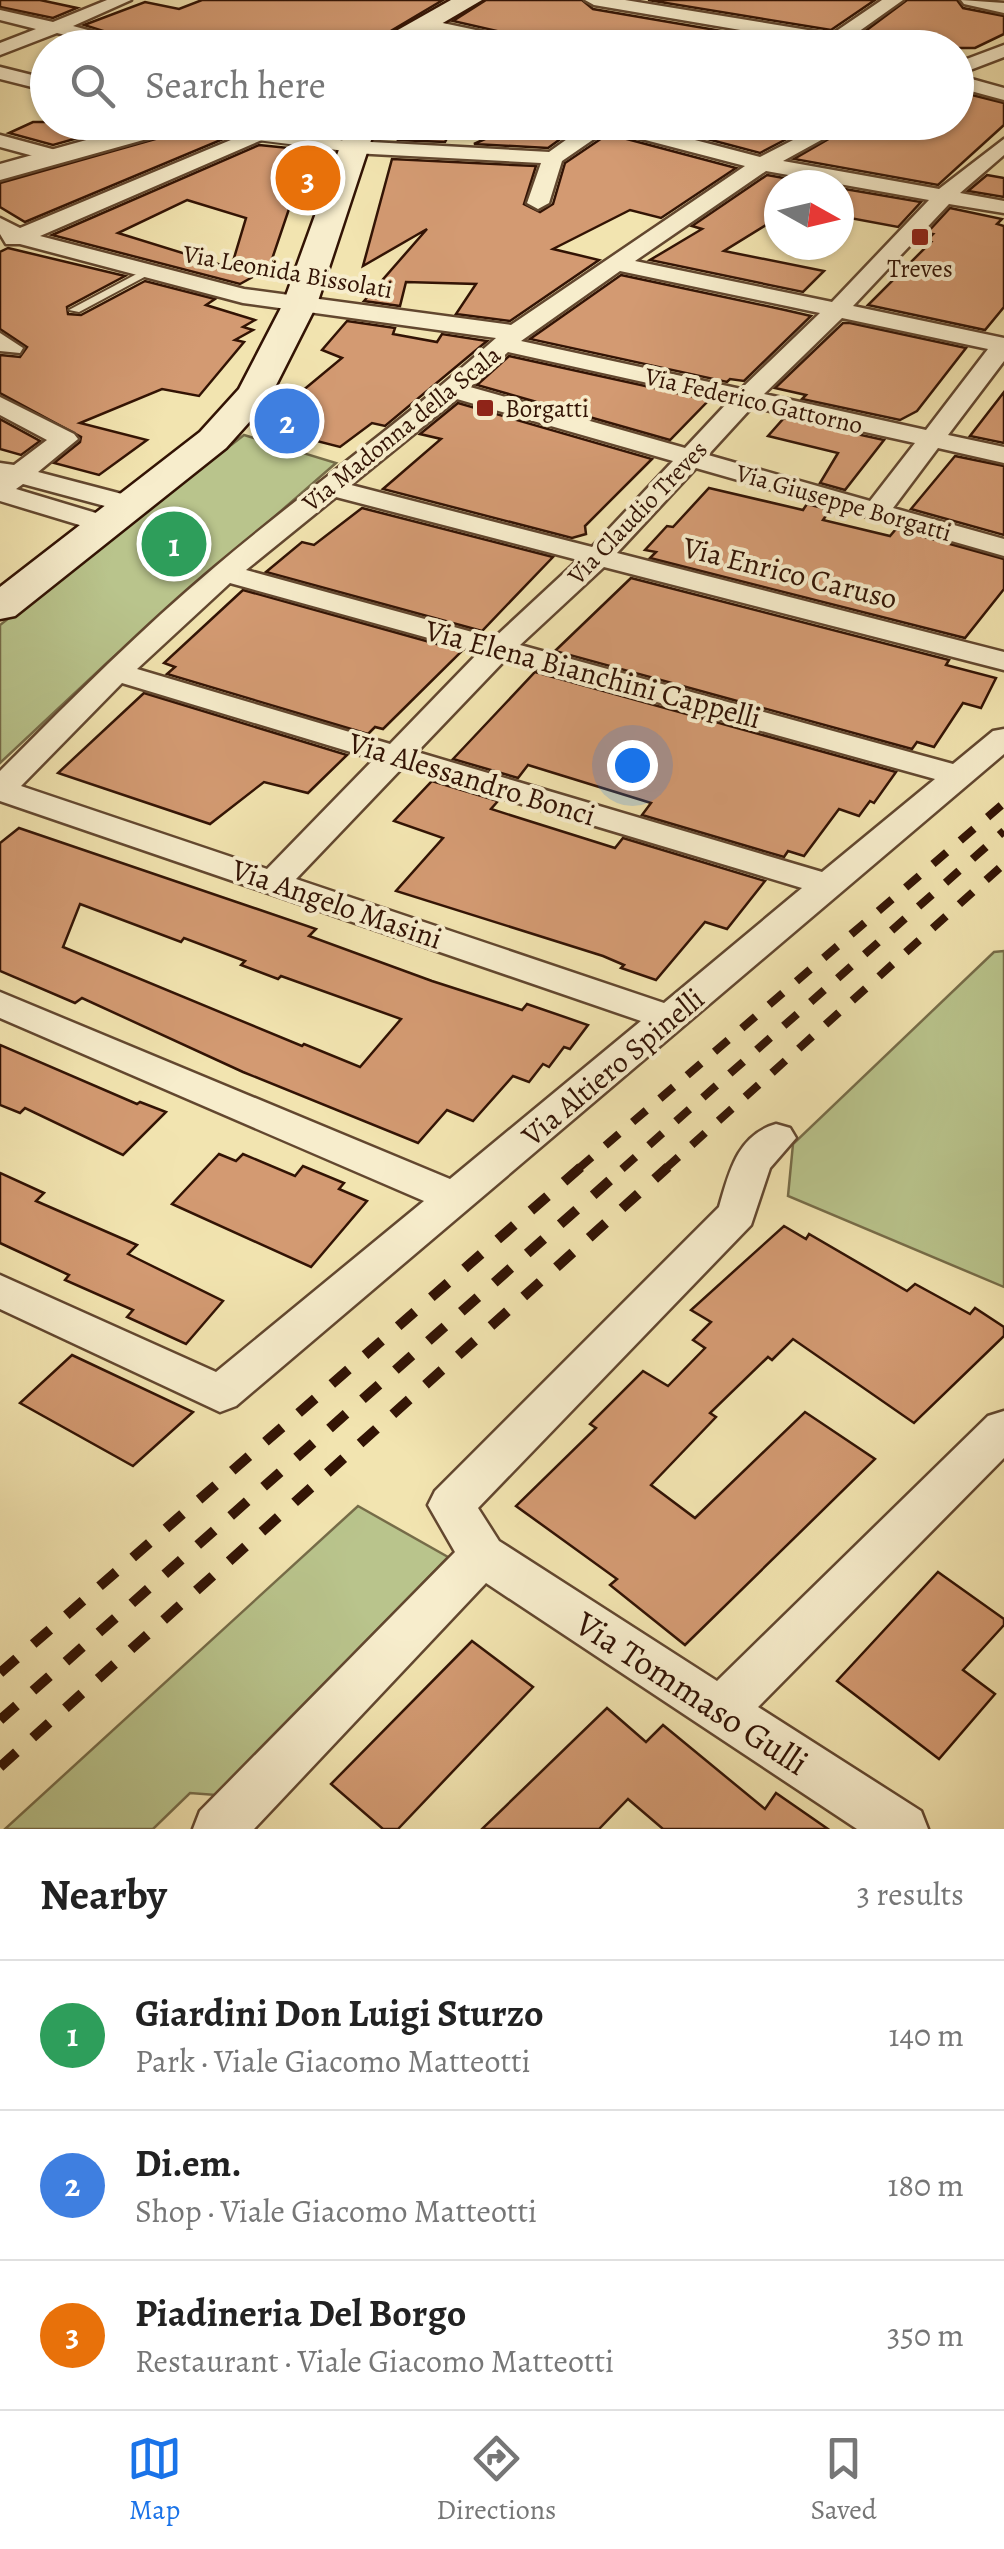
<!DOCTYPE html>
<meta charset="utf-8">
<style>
:root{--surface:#fff;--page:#f2f2f2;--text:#222;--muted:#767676;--line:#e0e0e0;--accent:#1a73e8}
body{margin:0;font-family:Alegreya,serif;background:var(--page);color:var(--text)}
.compass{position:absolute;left:764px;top:170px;width:90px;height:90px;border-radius:50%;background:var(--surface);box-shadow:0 2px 8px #0004;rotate:98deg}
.you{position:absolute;left:632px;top:765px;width:35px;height:35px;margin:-25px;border:8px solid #fff;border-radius:50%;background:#1a73e8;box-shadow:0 0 0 15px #1a73e833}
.badge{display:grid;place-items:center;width:65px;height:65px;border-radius:50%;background:var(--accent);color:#fff;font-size:32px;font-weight:700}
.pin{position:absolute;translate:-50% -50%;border:5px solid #fff;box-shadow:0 2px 10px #0006}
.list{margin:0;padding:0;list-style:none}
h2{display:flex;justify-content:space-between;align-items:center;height:130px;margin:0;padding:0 40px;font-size:42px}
h2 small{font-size:32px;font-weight:400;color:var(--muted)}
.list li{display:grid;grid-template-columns:65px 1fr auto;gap:30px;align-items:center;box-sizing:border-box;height:150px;padding:0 40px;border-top:2px solid var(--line)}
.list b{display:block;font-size:38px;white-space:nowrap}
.list p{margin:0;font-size:32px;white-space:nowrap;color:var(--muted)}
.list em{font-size:32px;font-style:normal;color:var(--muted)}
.icon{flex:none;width:55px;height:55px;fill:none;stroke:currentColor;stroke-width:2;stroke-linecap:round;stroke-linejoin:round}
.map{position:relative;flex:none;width:1004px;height:1829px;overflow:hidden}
.search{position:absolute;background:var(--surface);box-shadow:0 2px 8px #0004;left:30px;right:30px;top:30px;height:110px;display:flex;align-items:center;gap:25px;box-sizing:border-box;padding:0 35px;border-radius:55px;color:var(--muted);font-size:38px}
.sheet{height:580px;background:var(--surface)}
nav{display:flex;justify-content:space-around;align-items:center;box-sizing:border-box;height:140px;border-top:2px solid var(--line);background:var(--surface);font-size:28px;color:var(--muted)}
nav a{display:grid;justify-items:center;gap:5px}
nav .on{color:var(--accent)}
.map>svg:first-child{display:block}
.green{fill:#b9c48c;stroke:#766c48;stroke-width:2.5}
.building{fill:#d39a72;stroke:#321304;stroke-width:2.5;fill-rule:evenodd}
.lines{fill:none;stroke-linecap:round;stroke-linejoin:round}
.service-casing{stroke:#62472f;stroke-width:4}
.pedestrian-casing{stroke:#62472f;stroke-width:4}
.minor-casing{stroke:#62472f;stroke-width:5}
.tertiary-casing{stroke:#62472f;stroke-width:5}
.secondary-casing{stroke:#321304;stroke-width:5}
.service{fill:#f7edcc;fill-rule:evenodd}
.pedestrian{fill:#f7edcc;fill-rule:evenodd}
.minor{fill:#f7edcc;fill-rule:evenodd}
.tertiary{fill:#f7edcc;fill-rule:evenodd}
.secondary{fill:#f7edcc;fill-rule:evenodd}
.rail-far1{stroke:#321304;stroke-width:8;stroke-dasharray:18 18;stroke-linecap:butt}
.rail{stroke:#321304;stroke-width:10;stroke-dasharray:22 22;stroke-linecap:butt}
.poi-dot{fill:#8f2418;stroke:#f7edcc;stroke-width:4}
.labels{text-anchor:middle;stroke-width:8;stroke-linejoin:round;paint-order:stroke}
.far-poi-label{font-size:25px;fill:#321304;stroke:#f7edcc}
.far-street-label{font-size:25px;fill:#321304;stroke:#f7edcc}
.street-label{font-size:30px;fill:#321304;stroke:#f7edcc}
.near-street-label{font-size:35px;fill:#321304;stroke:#f7edcc}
</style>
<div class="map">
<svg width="1004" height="1829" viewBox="0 0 1004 1829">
<rect width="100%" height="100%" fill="#f2e4b0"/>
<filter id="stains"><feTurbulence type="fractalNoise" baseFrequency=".002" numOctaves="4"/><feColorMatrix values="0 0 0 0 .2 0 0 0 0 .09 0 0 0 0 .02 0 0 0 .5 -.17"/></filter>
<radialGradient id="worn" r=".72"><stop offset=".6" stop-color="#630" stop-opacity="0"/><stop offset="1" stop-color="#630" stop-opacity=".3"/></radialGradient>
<g class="green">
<polygon points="244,435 336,463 109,661 0,763 0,625"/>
<polygon points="1004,951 1004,1287 788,1196 793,1144 994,952"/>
<polygon points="358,1506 448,1557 216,1795 190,1793 153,1829 5,1829"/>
</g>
<g class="building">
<polygon points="0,0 40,0 77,8 53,18 0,7"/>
<polygon points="202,0 443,0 362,48 157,48 84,25 145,2 179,9"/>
<polygon points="486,0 582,0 593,9 821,48 571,48 453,21"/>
<polygon points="648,0 875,0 831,30"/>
<polygon points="907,0 957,0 963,8 1004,16 1004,34 975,48 894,48 860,35"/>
<polygon points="431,34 431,35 489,48 408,48"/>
<polygon points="956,91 1004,103 1004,125 938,185 794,159 858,122 956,122"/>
<polygon points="33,122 135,122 53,145 9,133"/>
<polygon points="403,122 432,122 430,130 451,131 445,142 398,140"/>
<polygon points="522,122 584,122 548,148 474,144"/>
<polygon points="643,122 819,122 760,153"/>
<polygon points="194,128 228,137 25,222 0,207 0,183"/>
<polygon points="608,134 736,168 661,218 630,210 553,249 599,260 510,321 456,314 476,284 406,282 400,306 364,301 427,229 363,266 392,159 536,166 524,204 540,212 553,204 565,163"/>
<path d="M 259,145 L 309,150 L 269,268 L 240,284 L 52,235 ZM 187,200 L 246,218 L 231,268 L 118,233 Z"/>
<polygon points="767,175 823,185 779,185 779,217 724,251 824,271 803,292 650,260 702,229 692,226"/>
<polygon points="987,175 1004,178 1004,197 968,191"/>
<polygon points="839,188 921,202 898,227 839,216"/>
<polygon points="950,208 1002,219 997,224 1004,226 1004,307 985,330 868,305 931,242 926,241 933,234 927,233"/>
<polygon points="8,248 125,276 67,307 68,314 81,315 145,281 215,299 206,305 255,320 243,327 253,330 235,340 244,342 199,396 162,389 80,423 147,440 99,475 54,463 80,442 81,437 0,393 0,355 20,357 27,347 0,329 0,252"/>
<polygon points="621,275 785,310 811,316 744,381 730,379 727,382 530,339"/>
<polygon points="347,321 395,328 393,334 437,342 442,334 487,341 385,426 372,423 340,447 266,428 289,402 342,358 322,350"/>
<polygon points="843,323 850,323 966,348 917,411 900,420 802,399 806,395 775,388"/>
<polygon points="509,356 709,400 670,440 477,385"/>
<polygon points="1004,392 1004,443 970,436"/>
<polygon points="458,403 652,459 585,526 586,534 572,538 383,489 441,439 420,434"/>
<polygon points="784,418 884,440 845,490 820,483 838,453 768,436"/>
<polygon points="0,419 40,441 21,455 0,449"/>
<polygon points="955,456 1004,466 1004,535 911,509"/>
<polygon points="709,488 803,510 807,504 830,510 823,520 890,536 896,529 1004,559 1004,589 965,638 650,558 656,552 645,550 667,526 673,527"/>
<polygon points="362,508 553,557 482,631 266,572 302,542 314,545"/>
<polygon points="631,578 949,660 946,665 996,678 981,708 963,703 934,747 917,742 912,749 555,651"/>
<polygon points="243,590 462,651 383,729 375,727 368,734 167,674 175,667 164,663"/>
<polygon points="535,672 896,772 874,803 870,801 859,816 839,809 804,856 788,851 784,857 642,815 651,803 528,765 518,778 453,759"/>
<polygon points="144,693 347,755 308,793 264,782 210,824 58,773"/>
<polygon points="432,781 498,801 491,809 615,848 623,838 765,881 727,929 705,922 656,980 621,968 624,965 603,956 396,891 443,838 394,821"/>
<path d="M 19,828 L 316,929 L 309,936 L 432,981 L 522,1010 L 527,1004 L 588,1025 L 570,1049 L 564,1047 L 549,1067 L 543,1064 L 529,1082 L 513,1076 L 473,1121 L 447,1110 L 418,1143 L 243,1072 L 82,998 L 75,1003 L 0,971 L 0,843 ZM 80,904 L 181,942 L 184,938 L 245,961 L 241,965 L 278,979 L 281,976 L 401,1019 L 360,1067 L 304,1044 L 302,1046 L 63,947 Z"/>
<polygon points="0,1045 137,1104 140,1102 166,1112 123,1155 25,1108 20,1113 0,1105"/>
<polygon points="219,1154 236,1161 243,1154 295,1176 303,1166 344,1183 339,1189 367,1201 311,1267 172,1204"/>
<polygon points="0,1173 44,1193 36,1201 137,1245 128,1254 223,1301 186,1344 127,1317 133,1310 65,1280 69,1275 0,1243"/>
<polygon points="784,1226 806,1239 809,1234 907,1291 915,1284 970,1314 975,1308 1004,1327 1004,1336 914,1423 793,1339 772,1360 768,1357 710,1413 716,1417 651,1485 695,1518 805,1412 875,1459 685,1645 610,1585 617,1579 516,1506 596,1428 590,1424 643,1371 668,1386 705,1348 693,1340 711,1322 691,1310"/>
<polygon points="72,1355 193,1412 133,1466 20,1403"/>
<polygon points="938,1572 1004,1619 1004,1625 963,1670 995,1694 939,1759 837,1681"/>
<polygon points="472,1641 533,1687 398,1829 383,1829 331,1784"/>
<polygon points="607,1708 646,1742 663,1725 765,1809 776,1793 828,1829 663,1829 628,1799 599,1829 482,1829"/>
</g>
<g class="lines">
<g class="service-casing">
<polygon id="service" points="146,269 150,270 150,274 79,312 69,310"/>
</g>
<g class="pedestrian-casing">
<polygon id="pedestrian" points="195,122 224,122 353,142 361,147 353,152 257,140"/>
</g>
<g class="minor-casing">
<g id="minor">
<polygon points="107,0 131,0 73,26 154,48 119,48 57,33 0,55 0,43 36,29 0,20 0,10 53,22"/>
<polygon points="585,0 625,0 832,34 882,0 903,0 851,37 891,48 846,48 594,5"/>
<polygon points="961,0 1004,3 1004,13 964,4"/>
<polygon points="438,22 537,43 546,48 509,48 432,31 429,27"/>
<polygon points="1004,45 1004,57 957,75 1004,88 1004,100 956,87 956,63"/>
<polygon points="0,67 48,79 48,91 0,79"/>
<path d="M 591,122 L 626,122 L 760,157 L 828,122 L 854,122 L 783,161 L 939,189 L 1004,139 L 1004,155 L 960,193 L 1004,201 L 1004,213 L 949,204 L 853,306 L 1004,338 L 1004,361 L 948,435 L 1004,447 L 1004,463 L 938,448 L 893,508 L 1004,539 L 1004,556 L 696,468 L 617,553 L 1004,652 L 1004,670 L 604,567 L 520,645 L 953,764 L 993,731 L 1004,729 L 1004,754 L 236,1406 L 220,1412 L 0,1309 L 0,1275 L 216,1372 L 424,1201 L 0,1018 L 0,992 L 450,1179 L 641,1021 L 0,801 L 0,771 C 70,701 139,631 215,567 C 308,488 405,420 496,338 L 243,303 L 20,244 L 6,244 L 0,234 L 0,218 L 20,228 L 257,129 L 264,131 L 264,139 L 40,236 L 244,289 L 511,325 L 745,166 L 607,130 L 562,161 L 549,203 L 538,209 L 527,203 L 541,163 L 353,153 L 343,147 L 353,141 L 549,152 ZM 766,171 L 929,200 L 832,302 L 635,261 ZM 620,271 L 820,313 L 741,389 L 521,341 ZM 842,318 L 988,349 L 926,430 L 764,394 ZM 508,352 L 729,401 L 685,448 L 470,387 ZM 457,399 L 673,461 L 592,547 L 351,485 ZM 752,407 L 915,443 L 870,501 L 708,455 ZM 336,497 L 578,560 L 494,638 L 246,570 ZM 230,583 L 479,652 L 390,744 L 137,669 ZM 505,660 L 935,779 L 822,872 L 417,752 ZM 122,683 L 374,759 L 267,869 L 21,786 ZM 402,768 L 802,888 L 664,1003 L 296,879 Z"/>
<polygon points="0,135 63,152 66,156 56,162 0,147"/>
<polygon points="0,333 23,348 20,353 0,351"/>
<polygon points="0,397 74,434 78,439 38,472 141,499 145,505 141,511 131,513 23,484 16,489 116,519 120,525 116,531 106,533 0,501 0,463 14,465 47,440 0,415"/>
<path d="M 776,1124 L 790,1128 L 796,1138 L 770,1168 L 751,1225 L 478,1508 L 499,1541 L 717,1681 L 988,1416 L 1004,1411 L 1004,1458 L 758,1707 L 921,1811 L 928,1829 L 857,1829 L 486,1583 L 254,1829 L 193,1829 L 200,1811 L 455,1552 L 428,1505 L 435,1491 L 719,1207 C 729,1173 737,1135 776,1124 Z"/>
</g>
</g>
<g class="tertiary-casing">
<polygon id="tertiary" points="151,122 193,122 190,127 0,180 0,164"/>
</g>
<g class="secondary-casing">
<g id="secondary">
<polygon points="451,0 482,0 400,48 366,48"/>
<polygon points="349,122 377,122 317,304 268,401 226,448 15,616 0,619 0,587 200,432 239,389 283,304"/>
</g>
</g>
<use href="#service" class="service"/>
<use href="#pedestrian" class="pedestrian"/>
<use href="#minor" class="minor"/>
<use href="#tertiary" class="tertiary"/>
<use href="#secondary" class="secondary"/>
<g class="rail-far1">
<polyline points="578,1169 1004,803"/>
<polyline points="622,1169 1004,831"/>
<polyline points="665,1169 1004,864"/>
</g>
<g class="rail">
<polyline points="0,1673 581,1167"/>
<polyline points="0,1720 625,1167"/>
<polyline points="0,1767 668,1167"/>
</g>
</g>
<g class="poi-dot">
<rect x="910" y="227" width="20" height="20" rx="5"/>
<rect x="475" y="398" width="20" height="20" rx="5"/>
</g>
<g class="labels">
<g class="far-poi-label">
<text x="920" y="277">Treves</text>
<text x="505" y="417" text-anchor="start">Borgatti</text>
</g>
<g class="far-street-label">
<text transform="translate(288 271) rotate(10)" y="9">Via Leonida Bissolati</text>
<text transform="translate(754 400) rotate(13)" y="9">Via Federico Gattorno</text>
<text transform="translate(401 428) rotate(-39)" y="9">Via Madonna della Scala</text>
<text transform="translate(844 502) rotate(16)" y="9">Via Giuseppe Borgatti</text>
<text transform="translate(637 512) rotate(-46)" y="9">Via Claudio Treves</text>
</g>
<g class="street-label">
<text transform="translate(790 573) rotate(14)" y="10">Via Enrico Caruso</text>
<text transform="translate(593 674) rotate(15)" y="10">Via Elena Bianchini Cappelli</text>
<text transform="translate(472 779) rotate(17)" y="10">Via Alessandro Bonci</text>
<text transform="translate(337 904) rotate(19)" y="10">Via Angelo Masini</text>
<text transform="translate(613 1067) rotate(-40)" y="10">Via Altiero Spinelli</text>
</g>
<g class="near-street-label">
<text transform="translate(692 1693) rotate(33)" y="12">Via Tommaso Gulli</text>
</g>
</g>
<rect width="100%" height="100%" filter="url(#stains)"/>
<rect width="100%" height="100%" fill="url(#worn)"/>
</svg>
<svg class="compass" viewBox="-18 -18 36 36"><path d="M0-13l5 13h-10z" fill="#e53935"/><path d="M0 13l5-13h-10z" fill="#767676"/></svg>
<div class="you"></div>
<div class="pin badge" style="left:174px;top:544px;background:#2e9e5b">1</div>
<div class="pin badge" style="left:287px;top:421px;background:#3f7fe0">2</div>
<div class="pin badge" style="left:308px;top:178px;background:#e8710a">3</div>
<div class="search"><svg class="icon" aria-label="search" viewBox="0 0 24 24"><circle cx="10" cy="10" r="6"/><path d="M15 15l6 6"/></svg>Search here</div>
</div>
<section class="sheet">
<h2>Nearby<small>3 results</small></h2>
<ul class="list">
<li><span class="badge" style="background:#2e9e5b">1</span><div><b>Giardini Don Luigi Sturzo</b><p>Park · Viale Giacomo Matteotti</p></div><em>140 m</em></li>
<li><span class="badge" style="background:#3f7fe0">2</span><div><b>Di.em.</b><p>Shop · Viale Giacomo Matteotti</p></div><em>180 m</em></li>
<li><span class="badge" style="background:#e8710a">3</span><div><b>Piadineria Del Borgo</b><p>Restaurant · Viale Giacomo Matteotti</p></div><em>350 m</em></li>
</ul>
</section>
<nav>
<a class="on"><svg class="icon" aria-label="map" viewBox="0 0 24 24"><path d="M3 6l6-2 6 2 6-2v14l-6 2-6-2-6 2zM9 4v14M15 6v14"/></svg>Map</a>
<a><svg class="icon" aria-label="directions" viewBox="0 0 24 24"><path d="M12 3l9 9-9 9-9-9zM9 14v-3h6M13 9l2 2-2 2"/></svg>Directions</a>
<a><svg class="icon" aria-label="saved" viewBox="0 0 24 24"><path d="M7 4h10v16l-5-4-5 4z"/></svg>Saved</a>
</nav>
